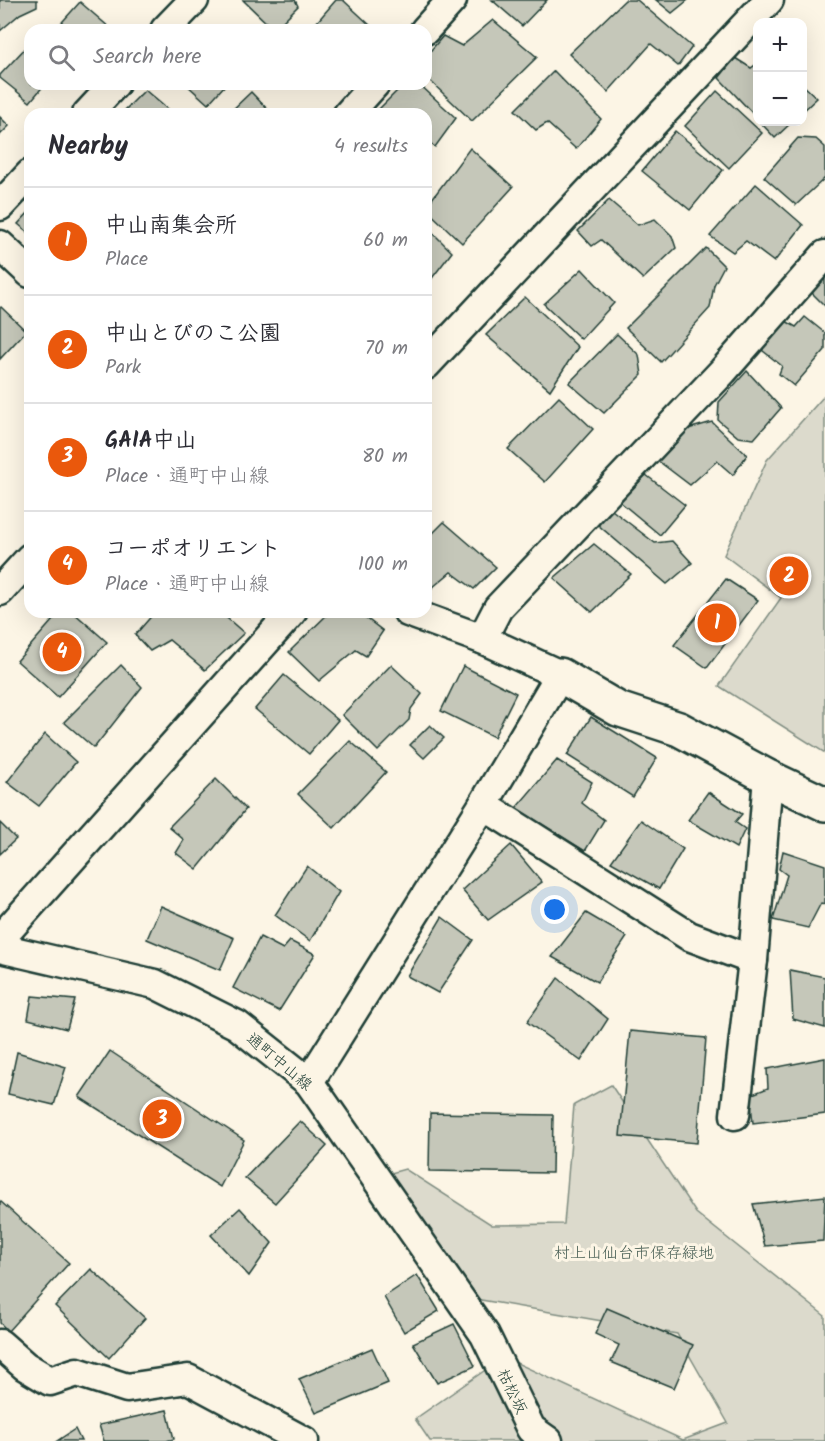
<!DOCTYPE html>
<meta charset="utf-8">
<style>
:root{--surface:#fff;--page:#f2f2f3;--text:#2b2b33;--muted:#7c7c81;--line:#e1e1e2;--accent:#ea580c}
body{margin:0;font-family:Kalam,"Klee One",sans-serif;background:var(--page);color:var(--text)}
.controls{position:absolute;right:18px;top:18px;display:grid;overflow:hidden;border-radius:12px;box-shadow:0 6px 24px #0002}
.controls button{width:54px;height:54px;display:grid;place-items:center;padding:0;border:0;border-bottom:2px solid var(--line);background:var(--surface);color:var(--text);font:30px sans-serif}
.you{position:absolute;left:555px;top:910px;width:21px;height:21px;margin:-15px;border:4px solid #fff;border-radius:50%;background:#1a73e8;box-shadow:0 0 0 9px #1a73e833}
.badge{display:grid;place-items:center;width:39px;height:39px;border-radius:50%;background:var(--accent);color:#fff;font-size:20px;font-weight:700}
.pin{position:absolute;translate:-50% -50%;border:3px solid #fff;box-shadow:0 2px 6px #0006}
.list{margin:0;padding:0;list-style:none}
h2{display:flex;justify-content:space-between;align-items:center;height:78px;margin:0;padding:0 24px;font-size:26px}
h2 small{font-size:20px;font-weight:400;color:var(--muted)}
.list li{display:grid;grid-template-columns:39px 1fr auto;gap:18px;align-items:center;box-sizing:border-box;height:108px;padding:0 24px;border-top:2px solid var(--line)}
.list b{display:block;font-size:22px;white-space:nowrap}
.list p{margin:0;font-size:20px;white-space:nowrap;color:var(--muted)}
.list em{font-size:20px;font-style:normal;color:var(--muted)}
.icon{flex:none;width:33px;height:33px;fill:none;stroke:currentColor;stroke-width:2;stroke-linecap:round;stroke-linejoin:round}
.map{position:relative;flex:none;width:825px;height:1441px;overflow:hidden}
.search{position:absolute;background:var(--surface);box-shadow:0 6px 24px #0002;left:24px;top:24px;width:408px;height:66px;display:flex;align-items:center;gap:15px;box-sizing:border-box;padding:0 21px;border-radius:18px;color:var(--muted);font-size:22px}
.panel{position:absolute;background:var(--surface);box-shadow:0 6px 24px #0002;left:24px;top:108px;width:408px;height:510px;border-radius:18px}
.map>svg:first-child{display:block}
.green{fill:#dcdacc;stroke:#7e8c80;stroke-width:1.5}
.building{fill:#c5c7b9;stroke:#1f3d34;stroke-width:1.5}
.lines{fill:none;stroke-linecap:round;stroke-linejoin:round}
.street-casing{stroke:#1f3d34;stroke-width:33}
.secondary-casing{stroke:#1f3d34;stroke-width:38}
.street{stroke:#fcf5e5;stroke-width:28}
.secondary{stroke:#fcf5e5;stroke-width:33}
.labels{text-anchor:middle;stroke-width:6;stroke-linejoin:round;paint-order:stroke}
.street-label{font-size:16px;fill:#1f3d34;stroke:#fcf5e5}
.park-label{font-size:16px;fill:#455c52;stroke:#fcf5e5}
</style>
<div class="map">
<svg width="825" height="1441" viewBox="0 0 825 1441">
<rect width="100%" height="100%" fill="#fcf5e5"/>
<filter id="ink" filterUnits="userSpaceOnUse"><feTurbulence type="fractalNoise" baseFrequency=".0167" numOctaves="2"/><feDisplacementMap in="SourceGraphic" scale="12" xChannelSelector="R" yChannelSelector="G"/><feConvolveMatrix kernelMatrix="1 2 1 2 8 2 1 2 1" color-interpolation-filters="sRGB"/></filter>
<g filter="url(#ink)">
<g class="green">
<polygon points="825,395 825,753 719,686 781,598 724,555 767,460"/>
<polygon points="611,1085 696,1213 825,1316 825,1441 430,1441 415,1419 504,1357 683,1440 728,1423 677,1334 464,1297 377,1177 405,1169 492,1225 564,1224 574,1105"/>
</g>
<g class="building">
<polygon points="0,0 37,0 37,6 20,14 0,31"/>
<polygon points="243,0 295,0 298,6 274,30"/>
<polygon points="336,0 343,0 371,26 368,30 310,30"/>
<polygon points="492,0 547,0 522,26"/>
<polygon points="625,0 637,0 692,47 678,66 651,44 608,92 569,54"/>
<polygon points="656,0 688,0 672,13"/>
<polygon points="80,2 110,28 108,30 55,30"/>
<polygon points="493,20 537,57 472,121 426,77 426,56 443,36 462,46"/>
<polygon points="30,43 30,84 45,84 30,102 0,78 0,75"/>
<polygon points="735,58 751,68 758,63 758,119 719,78"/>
<polygon points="554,71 601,119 576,149 547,123 536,130 515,110"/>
<polygon points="186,84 226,84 208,104"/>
<polygon points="404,84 419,84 456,118 435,147 426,140 426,114 374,114"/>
<polygon points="802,84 817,98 802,112"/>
<polygon points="145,90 173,114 121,114"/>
<polygon points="717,91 762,133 729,168 685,126"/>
<polygon points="251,92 272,114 228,114"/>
<polygon points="0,117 9,126 0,135"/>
<polygon points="760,122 792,122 775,138"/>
<polygon points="675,131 723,170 690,210 642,171"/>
<polygon points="798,138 816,139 825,147 825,178 796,205 764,177"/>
<polygon points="470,148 513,187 462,243 426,209 426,207"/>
<polygon points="756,184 803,225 774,262 746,241 733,252 710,236"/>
<polygon points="609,200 638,225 655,219 672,236 676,248 643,279 601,240 592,246 578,231"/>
<polygon points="30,211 30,234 18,224"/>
<polygon points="426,226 452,252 426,286"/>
<polygon points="706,248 724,266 714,285 710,308 661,362 626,328"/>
<polygon points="582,269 614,303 581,339 544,304"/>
<polygon points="825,276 825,306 811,292"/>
<polygon points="525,297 578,347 550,390 486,335"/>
<polygon points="1,307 26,331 0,359 0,308"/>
<polygon points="805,317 825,333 825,350 794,386 779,374 782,366 758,347 784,320 796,327"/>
<polygon points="617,334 639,355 642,375 604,413 569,383"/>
<polygon points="747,371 781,408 754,439 738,437 718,420 719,402"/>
<polygon points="559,397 593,429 545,482 508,449"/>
<polygon points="712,422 747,455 733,475 717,461 690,485 657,460 688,429"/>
<polygon points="646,475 685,505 660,535 619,501"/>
<polygon points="608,507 655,543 672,541 692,563 667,584 597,524"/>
<polygon points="444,522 496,567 474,589 451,572 426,593 426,540"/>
<polygon points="594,544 631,574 592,612 554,578"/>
<polygon points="726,579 758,600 707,668 674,645"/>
<polygon points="60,612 73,612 107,642 58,697 17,661"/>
<polygon points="155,612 220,612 244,633 205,670 169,640 150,651 135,635"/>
<polygon points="330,612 358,612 383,631 366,656 356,650 319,681 289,652"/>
<polygon points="121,665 142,687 94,748 64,722"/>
<polygon points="391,665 422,694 411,709 409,720 378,751 342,715"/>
<polygon points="463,666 516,693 494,737 441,711"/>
<polygon points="284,675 338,720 309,754 255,709"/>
<polygon points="591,717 657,758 633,797 567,755"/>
<polygon points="430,725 444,738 424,758 410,745"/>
<polygon points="45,734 76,762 39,806 7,782"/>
<polygon points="350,741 386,772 334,828 298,794"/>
<polygon points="557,760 592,782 582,803 604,820 585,851 516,808"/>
<polygon points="216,779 246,809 197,869 176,853 184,840 169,827"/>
<polygon points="708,792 742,814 735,822 745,829 736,848 688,820"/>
<polygon points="641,820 683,849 659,889 611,862"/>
<polygon points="0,823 16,839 0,854"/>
<polygon points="511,845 542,882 488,920 462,890"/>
<polygon points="783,851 825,865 825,904 821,903 808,928 773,920 787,875 779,869"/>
<polygon points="307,866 339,892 310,941 275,915"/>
<polygon points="161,906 234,938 220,970 147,939"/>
<polygon points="586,913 627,937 597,982 552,957"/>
<polygon points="442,917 473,940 438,993 407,976"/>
<polygon points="260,937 283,949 290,941 315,954 279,1011 233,988"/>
<polygon points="790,970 825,977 825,1028 793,1019"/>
<polygon points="558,978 608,1019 581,1061 527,1022"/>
<polygon points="32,996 75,1000 67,1029 28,1019"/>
<polygon points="630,1031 706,1038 697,1143 620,1136"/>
<polygon points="110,1051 244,1140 220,1187 79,1097"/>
<polygon points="17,1052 66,1067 54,1105 8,1094"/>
<polygon points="825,1058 825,1114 753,1123 750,1095 768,1088 767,1069"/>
<polygon points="430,1113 553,1115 552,1173 429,1171"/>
<polygon points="300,1121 327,1146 275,1203 245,1178"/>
<polygon points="825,1196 823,1241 765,1246 753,1204"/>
<polygon points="0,1201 69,1263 8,1331 0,1323"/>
<polygon points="240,1208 272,1243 249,1276 211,1235"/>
<polygon points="91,1269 145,1318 109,1358 55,1306"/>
<polygon points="417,1275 439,1311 404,1332 384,1297"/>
<polygon points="607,1308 693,1345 674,1388 611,1362 619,1345 595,1334"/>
<polygon points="454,1324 475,1366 437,1383 413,1343"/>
<polygon points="372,1348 388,1383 316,1413 299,1379"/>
<polygon points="167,1410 174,1439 166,1441 104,1441 99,1425"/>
<polygon points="75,1429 81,1441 57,1441"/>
</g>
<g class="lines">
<g class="street-casing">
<g id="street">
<polyline points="165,30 194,0"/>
<polyline points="425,30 452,0"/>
<polyline points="87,114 115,84"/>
<polyline points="348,114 375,84"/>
<polyline points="0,206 30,174"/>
<polyline points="0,245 30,273"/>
<polyline points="426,365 769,0"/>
<polyline points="0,591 30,558"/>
<polyline points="482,639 498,608 723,371 825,255"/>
<polyline points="483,805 689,936 753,960"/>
<polyline points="0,939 292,612"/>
<polyline points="0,948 155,984 237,1025 309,1082 485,1335 531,1429 548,1441"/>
<polyline points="309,1082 483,805 560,675 482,639 408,612"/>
<polyline points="735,1115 753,960 768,777"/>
<polyline points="0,1344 25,1366 50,1381 77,1372 127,1388 188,1379 304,1441"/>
</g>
</g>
<g class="secondary-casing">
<polyline id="secondary" points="560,675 618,709 679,729 768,777 825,804"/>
</g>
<use href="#street" class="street"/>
<use href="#secondary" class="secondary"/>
</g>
</g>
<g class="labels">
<g class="street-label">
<text transform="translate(280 1061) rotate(40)" y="6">通町中山線</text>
<text transform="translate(513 1391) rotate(64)" y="6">枯松坂</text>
</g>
<g class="park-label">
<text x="634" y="1258">村上山仙台市保存緑地</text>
</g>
</g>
</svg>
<div class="controls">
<button>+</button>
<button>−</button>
</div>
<div class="you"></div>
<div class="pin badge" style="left:717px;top:623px">1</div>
<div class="pin badge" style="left:789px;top:576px">2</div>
<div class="pin badge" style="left:162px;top:1119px">3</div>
<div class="pin badge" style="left:62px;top:652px">4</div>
<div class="search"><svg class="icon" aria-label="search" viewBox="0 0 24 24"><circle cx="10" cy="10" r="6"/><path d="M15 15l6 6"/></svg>Search here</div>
<section class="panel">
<h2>Nearby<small>4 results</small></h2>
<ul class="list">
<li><span class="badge">1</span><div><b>中山南集会所</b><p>Place</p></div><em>60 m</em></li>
<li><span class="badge">2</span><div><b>中山とびのこ公園</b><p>Park</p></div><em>70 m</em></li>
<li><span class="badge">3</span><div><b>GAIA中山</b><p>Place · 通町中山線</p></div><em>80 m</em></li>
<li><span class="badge">4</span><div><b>コーポオリエント</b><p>Place · 通町中山線</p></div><em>100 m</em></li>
</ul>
</section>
</div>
